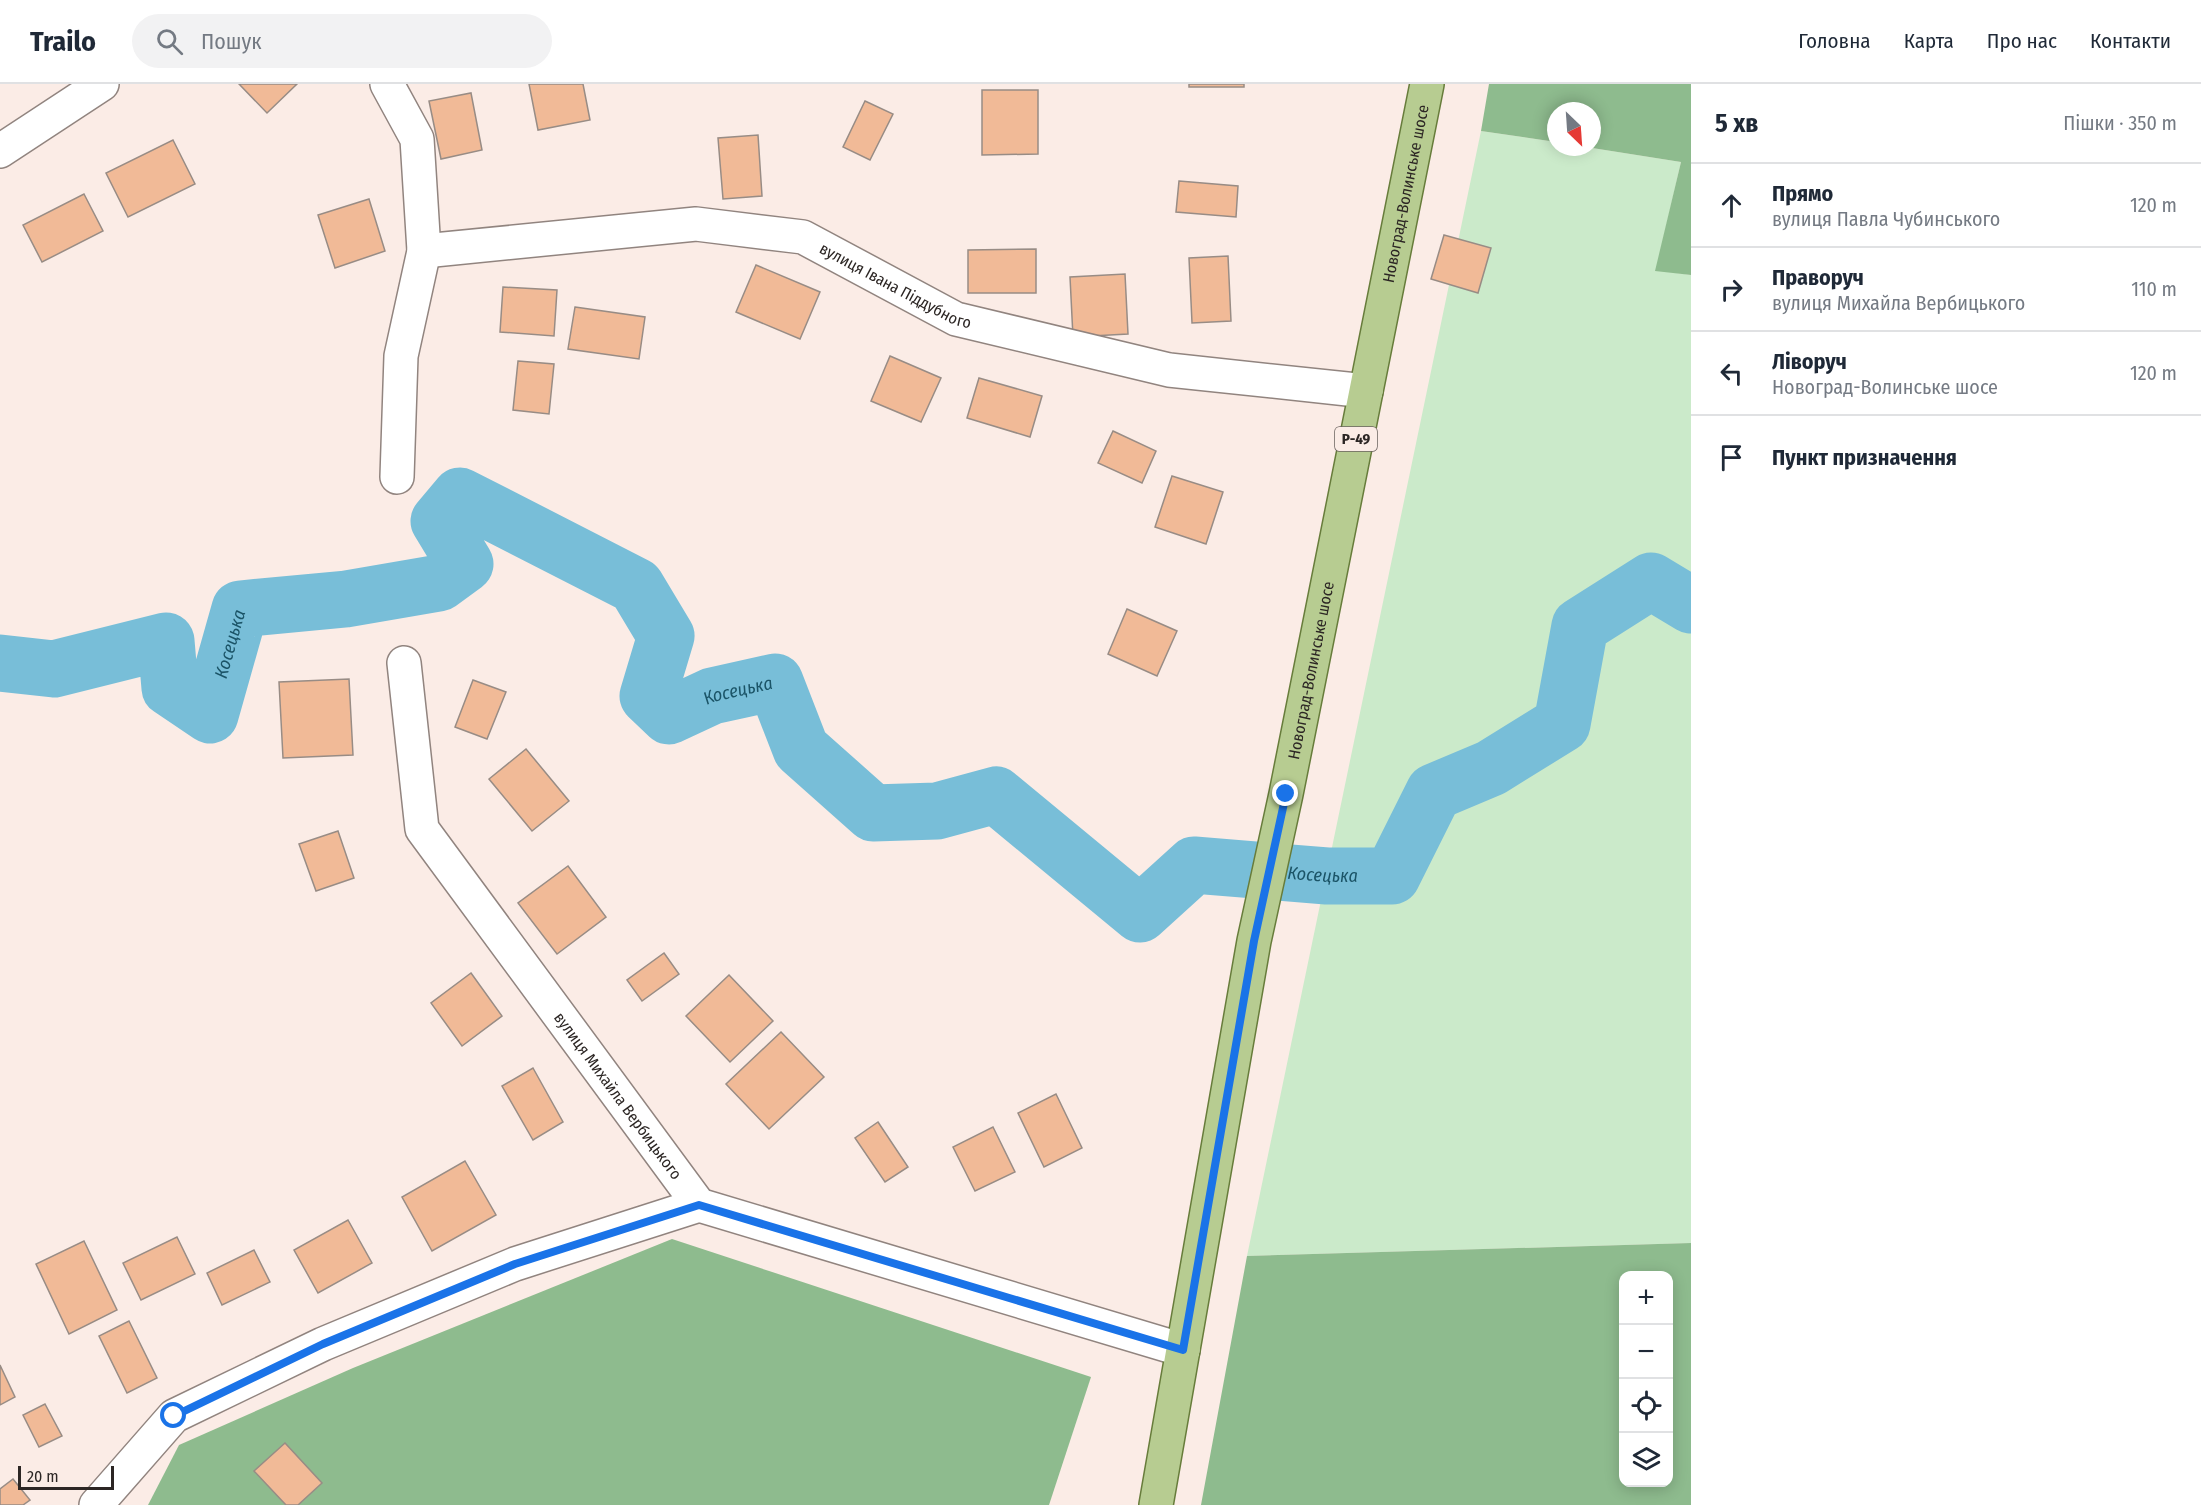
<!DOCTYPE html>
<html lang="uk">
<meta charset="utf-8">
<style>
:root{--surface:#fff;--page:#f2f2f3;--text:#1f2937;--muted:#747a83;--line:#e0e1e3}
body{margin:0;font-family:"Fira Sans Condensed",sans-serif;background:var(--page);color:var(--text)}
.controls{position:absolute;right:18px;bottom:18px;display:grid;overflow:hidden;border-radius:12px;box-shadow:0 3px 15px #0003}
.controls button{width:54px;height:54px;display:grid;place-items:center;padding:0;border:0;border-bottom:2px solid var(--line);background:var(--surface);color:var(--text);font:30px sans-serif}
.compass{position:absolute;left:1547px;top:18px;width:54px;height:54px;border-radius:50%;background:var(--surface);box-shadow:0 3px 15px #0003;rotate:155deg}
.scale{position:absolute;left:18px;bottom:15px;width:96px;box-sizing:border-box;padding-left:6px;border:3px solid #2c2624;border-top:0;font-size:16px;line-height:21px;white-space:nowrap;color:#2c2624;-webkit-text-stroke:4px #fbece6;paint-order:stroke}
.stop{position:absolute;width:18px;height:18px;margin:-14px;border:4px solid #1a73e8;border-radius:50%;background:#fff}
.stop.end{background:#1a73e8;border-color:#fff;box-shadow:0 2px 6px #0008}
.list{margin:0;padding:0;list-style:none}
h2{display:flex;justify-content:space-between;align-items:center;height:78px;margin:0;padding:0 24px;font-size:26px}
h2 small{font-size:20px;font-weight:400;color:var(--muted)}
.list li{display:grid;grid-template-columns:39px 1fr auto;gap:18px;align-items:center;box-sizing:border-box;height:84px;padding:0 24px;border-top:2px solid var(--line)}
.list b{display:block;font-size:22px;white-space:nowrap}
.list p{margin:0;font-size:20px;white-space:nowrap;color:var(--muted)}
.list em{font-size:20px;font-style:normal;color:var(--muted)}
.icon{flex:none;width:33px;height:33px;fill:none;stroke:currentColor;stroke-width:2;stroke-linecap:round;stroke-linejoin:round}
.map{position:relative;flex:none;width:1691px;height:1421px;overflow:hidden}
header{display:flex;align-items:center;gap:36px;box-sizing:border-box;height:84px;padding:0 30px;background:var(--surface);border-bottom:2px solid var(--line)}
header strong{font-size:28px}
nav{display:flex;gap:33px;margin-inline-start:auto;font-size:21px}
.search{width:420px;height:54px;background:var(--page);display:flex;align-items:center;gap:15px;box-sizing:border-box;padding:0 21px;border-radius:33px;color:var(--muted);font-size:22px}
main{display:flex}
aside{flex:1;background:var(--surface)}
.map>svg:first-child{display:block}
.green{fill:#cbeaca}
.forest{fill:#8ebb8e;fill-rule:evenodd}
.water{fill:#78bed8}
.lines{fill:none;stroke-linecap:round;stroke-linejoin:round}
.river{stroke:#78bed8;stroke-width:57}
.building{fill:#f1ba97;stroke:#988c85;stroke-width:1.5}
.street-casing{stroke:#91847f;stroke-width:36}
.primary-casing{stroke:#677c3b;stroke-width:36}
.street{stroke:#fff;stroke-width:33}
.primary{stroke:#b7cc91;stroke-width:33}
.route{stroke:#1a73e8;stroke-width:8}
.labels{text-anchor:middle;stroke-width:6;stroke-linejoin:round;paint-order:stroke}
.shield{fill:#fbece6;stroke:#6a615e;stroke-width:1.5}
.shield-label{font-size:15px;font-weight:bold;fill:#2c2624}
.street-label{font-size:16px;fill:#2c2624;stroke:#fbece6}
.water-label{font-size:18px;font-style:italic;fill:#1b5467;stroke:#fbece6}
</style>
<header>
<strong>Trailo</strong>
<div class="search"><svg class="icon" aria-label="search" viewBox="0 0 24 24"><circle cx="10" cy="10" r="6"/><path d="M15 15l6 6"/></svg>Пошук</div>
<nav><a>Головна</a><a>Карта</a><a>Про нас</a><a>Контакти</a></nav>
</header>
<main>
<div class="map">
<svg width="1691" height="1421" viewBox="0 0 1691 1421">
<rect width="100%" height="100%" fill="#fbece6"/>
<polygon class="green" points="1481,47 1556,58 1556,63 1586,63 1681,78 1656,186 1691,191 1691,1159 1247,1172"/>
<g class="forest">
<polygon points="1489,0 1691,0 1691,191 1655,187 1681,78 1586,63 1592,63 1592,27 1556,27 1556,58 1481,47"/>
<polygon points="672,1155 1091,1293 1049,1421 148,1421 179,1361 353,1284"/>
<path d="M 1691,1159 L 1691,1421 L 1201,1421 L 1247,1172 ZM 1624,1192 L 1668,1192 L 1668,1398 L 1624,1398 Z"/>
</g>
<g class="water">
<polygon points="1209,763 1234,768 1239,803 1206,782"/>
<polygon points="1429,774 1399,801 1339,801 1346,776"/>
</g>
<g class="lines">
<path class="river" id="s1" d="M 0,579 L 54,585 L 166,557 L 170,604 L 210,631 L 240,525 L 346,515 L 439,499 L 465,480 L 439,437 L 460,412 L 636,502 L 666,552 L 648,612 L 669,632 L 712,612 L 775,598 L 801,665 L 873,729 L 937,727 L 996,711 L 1140,830 L 1194,781 L 1327,792 L 1392,792 L 1434,708 L 1491,684 L 1562,640 L 1580,542 L 1651,497 L 1691,521"/>
</g>
<g class="building">
<polygon points="239,0 297,0 267,29"/>
<polygon points="529,0 583,0 590,36 538,46"/>
<rect x="1189" y="0" width="55" height="3"/>
<polygon points="982,6 1038,6 1038,70 982,71"/>
<polygon points="471,9 482,66 441,75 429,17"/>
<polygon points="865,17 893,30 870,76 843,63"/>
<polygon points="758,51 762,112 723,115 718,54"/>
<polygon points="173,56 195,100 128,133 106,89"/>
<polygon points="1179,97 1238,102 1236,133 1176,128"/>
<polygon points="84,110 103,147 42,178 23,141"/>
<polygon points="369,115 385,167 335,184 318,131"/>
<polygon points="1444,151 1491,164 1478,209 1431,195"/>
<polygon points="1036,165 1036,209 968,209 968,166"/>
<polygon points="1228,172 1231,237 1192,239 1189,174"/>
<polygon points="756,181 820,208 800,255 736,228"/>
<polygon points="1125,190 1128,250 1073,253 1070,193"/>
<polygon points="503,203 557,206 554,252 500,248"/>
<polygon points="575,223 645,233 639,275 568,265"/>
<polygon points="890,272 941,294 921,338 871,317"/>
<polygon points="518,277 554,280 549,330 513,326"/>
<polygon points="979,294 1042,312 1030,353 967,334"/>
<polygon points="1113,347 1156,367 1142,399 1098,379"/>
<polygon points="1172,392 1223,408 1206,460 1155,443"/>
<polygon points="1127,525 1177,547 1157,592 1108,570"/>
<polygon points="349,595 353,671 283,674 279,598"/>
<polygon points="473,596 506,608 487,655 455,643"/>
<polygon points="526,665 569,717 532,747 489,695"/>
<polygon points="338,747 354,794 316,807 299,760"/>
<polygon points="568,782 606,833 557,870 518,819"/>
<polygon points="664,869 679,890 642,917 627,896"/>
<polygon points="471,889 502,932 462,962 431,919"/>
<polygon points="729,891 773,937 730,978 686,932"/>
<polygon points="781,948 824,993 769,1045 726,1000"/>
<polygon points="533,984 563,1038 533,1056 502,1002"/>
<polygon points="1056,1010 1082,1064 1044,1083 1018,1029"/>
<polygon points="878,1038 908,1083 885,1098 855,1054"/>
<polygon points="993,1043 1015,1088 975,1107 953,1063"/>
<polygon points="465,1077 496,1131 432,1167 402,1113"/>
<polygon points="348,1136 372,1179 318,1209 294,1166"/>
<polygon points="177,1153 195,1190 141,1216 123,1179"/>
<polygon points="84,1157 117,1226 69,1250 36,1180"/>
<polygon points="254,1166 270,1198 222,1221 207,1189"/>
<polygon points="129,1237 157,1294 127,1309 99,1252"/>
<polygon points="0,1281 15,1313 0,1321"/>
<polygon points="45,1320 62,1352 39,1363 23,1331"/>
<polygon points="285,1359 322,1399 298,1421 286,1421 254,1387"/>
<polygon points="13,1395 30,1416 23,1421 0,1421 0,1405"/>
</g>
<g class="lines">
<g class="street-casing">
<g id="street">
<polyline points="387,0 417,55 424,167 401,272 397,393"/>
<polyline points="0,67 102,0"/>
<path id="s2" d="M 424,167 L 696,140 L 803,153 L 956,235 L 1169,286 L 1366,307"/>
<path id="s3" d="M 404,579 L 422,745 L 699,1121 L 1183,1266"/>
<polyline points="96,1421 174,1332 323,1260 515,1180 699,1121"/>
</g>
</g>
<g class="primary-casing">
<g id="primary">
<path id="s4" d="M 1156,1421 L 1254,857 L 1286,710 L 1427,0"/>
</g>
</g>
<use href="#street" class="street"/>
<use href="#primary" class="primary"/>
</g>
<g class="lines">
<polyline class="route" points="174,1332 323,1260 515,1180 699,1121 1183,1266 1254,857 1286,710"/>
</g>
<g class="labels">
<rect class="shield" x="1335" y="343" width="42" height="24" rx="4.5"/>
<g class="shield-label">
<text x="1356" y="360">Р-49</text>
</g>
<g class="street-label">
<text dy="6" stroke="none"><textPath href="#s4" startOffset="1335">Новоград-Волинське шосе</textPath></text>
<text dy="6" stroke="none"><textPath href="#s2" startOffset="486">вулиця Івана Піддубного</textPath></text>
<text dy="6" stroke="none"><textPath href="#s4" startOffset="849">Новоград-Волинське шосе</textPath></text>
<text dy="6" stroke="none"><textPath href="#s3" startOffset="498">вулиця Михайла Вербицького</textPath></text>
</g>
<g class="water-label">
<text dy="6" stroke="none"><textPath href="#s1" startOffset="339">Косецька</textPath></text>
<text dy="6" stroke="none"><textPath href="#s1" startOffset="1113">Косецька</textPath></text>
<text dy="6" stroke="none"><textPath href="#s1" startOffset="1833">Косецька</textPath></text>
</g>
</g>
</svg>
<div class="controls">
<button>+</button>
<button>−</button>
<button><svg class="icon" aria-label="locate" viewBox="0 0 24 24"><circle cx="12" cy="12" r="6"/><path d="M12 2v4M12 18v4M2 12h4M18 12h4"/></svg></button>
<button><svg class="icon" aria-label="layers" viewBox="0 0 24 24"><path d="M12 4l9 5-9 5-9-5zM3 14l9 5 9-5"/></svg></button>
</div>
<svg class="compass" viewBox="-18 -18 36 36"><path d="M0-13l5 13h-10z" fill="#e53935"/><path d="M0 13l5-13h-10z" fill="#747a83"/></svg>
<div class="scale">20 m</div>
<div class="stop" style="left:174px;top:1332px"></div>
<div class="stop end" style="left:1286px;top:710px"></div>
</div>
<aside>
<h2>5 хв<small>Пішки · 350 m</small></h2>
<ul class="list">
<li><svg class="icon" aria-label="ahead" viewBox="0 0 24 24"><path d="M12 20V5M6 11l6-6 6 6"/></svg><div><b>Прямо</b><p>вулиця Павла Чубинського</p></div><em>120 m</em></li>
<li><svg class="icon" aria-label="right" viewBox="0 0 24 24"><path d="M7 20v-9h11M14 6l5 5-5 5"/></svg><div><b>Праворуч</b><p>вулиця Михайла Вербицького</p></div><em>110 m</em></li>
<li><svg class="icon" aria-label="left" viewBox="0 0 24 24"><path d="M17 20v-9H6M10 6l-5 5 5 5"/></svg><div><b>Ліворуч</b><p>Новоград-Волинське шосе</p></div><em>120 m</em></li>
<li><svg class="icon" aria-label="arrive" viewBox="0 0 24 24"><path d="M6 21V4h12l-3 4 3 4H6"/></svg><div><b>Пункт призначення</b></div></li>
</ul>
</aside>
</main>
